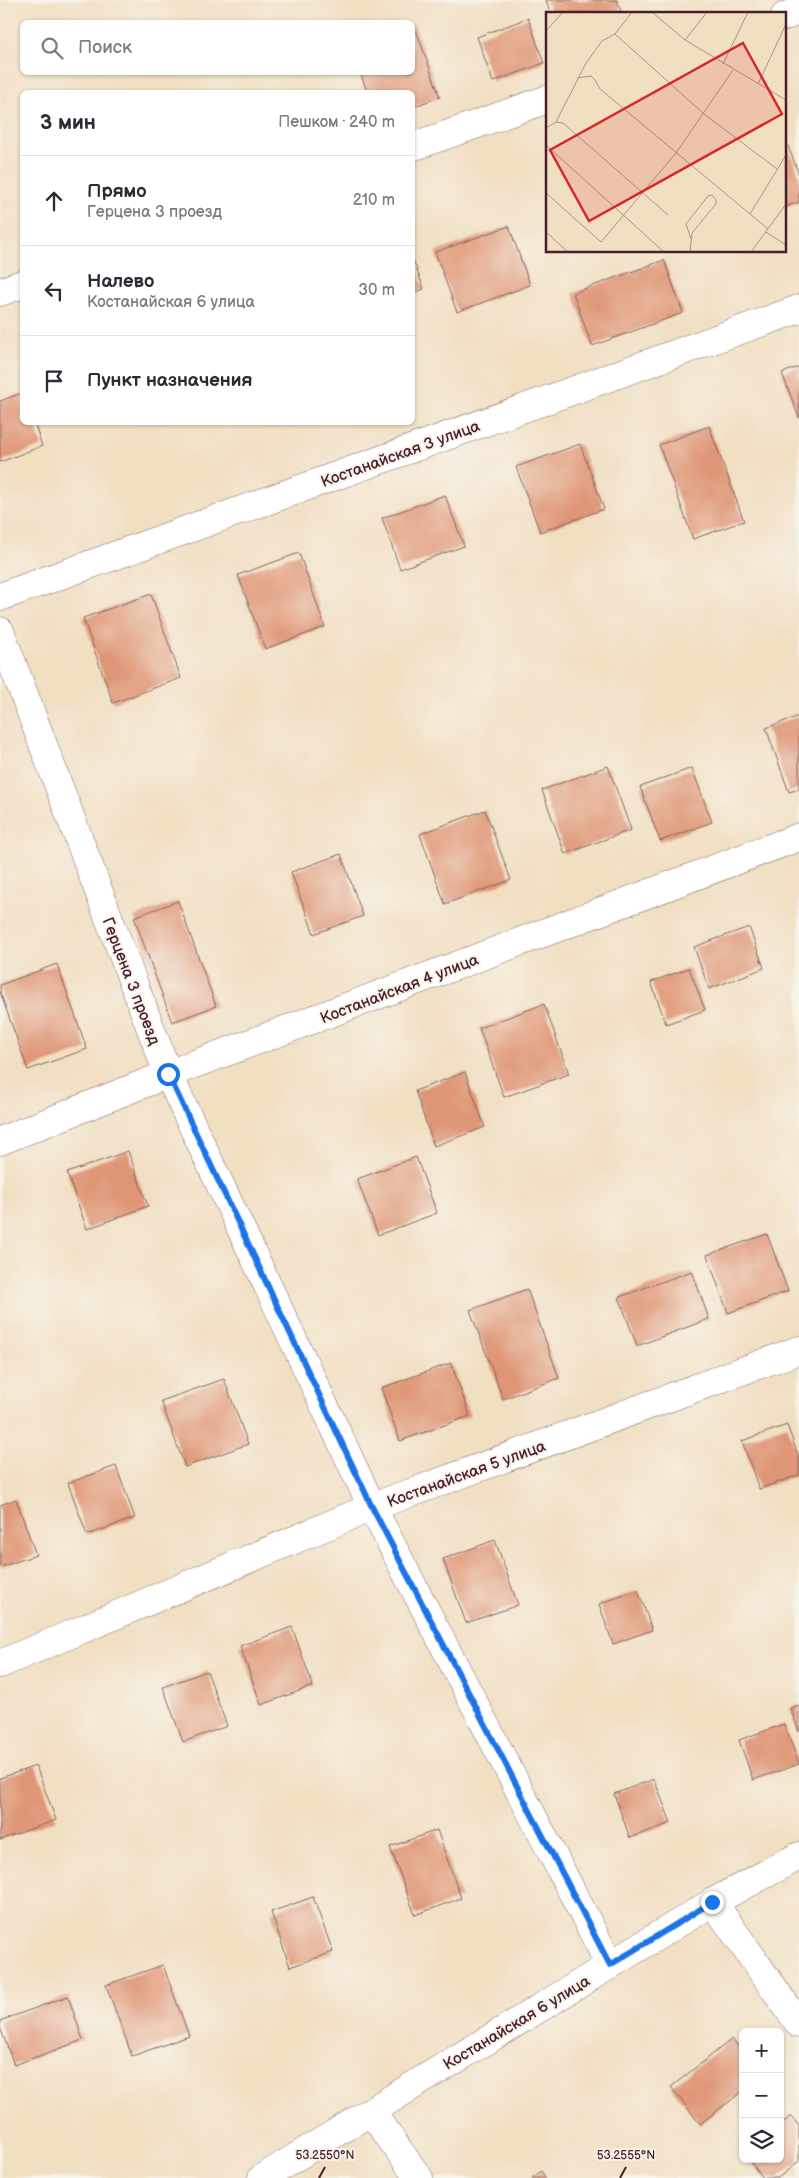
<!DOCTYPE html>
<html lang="ru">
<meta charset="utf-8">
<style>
:root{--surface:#fff;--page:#f2f2f3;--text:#2b2b33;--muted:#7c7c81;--line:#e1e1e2}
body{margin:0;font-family:"Balsamiq Sans",sans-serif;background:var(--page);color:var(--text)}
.controls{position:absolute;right:15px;bottom:15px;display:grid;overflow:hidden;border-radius:8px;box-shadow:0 1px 4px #0004}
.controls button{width:45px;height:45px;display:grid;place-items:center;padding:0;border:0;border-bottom:1px solid var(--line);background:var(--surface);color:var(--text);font:25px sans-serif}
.stop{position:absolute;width:15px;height:15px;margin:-11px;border:4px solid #1a73e8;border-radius:50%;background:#fff}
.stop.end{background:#1a73e8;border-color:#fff;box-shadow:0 1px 5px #0008}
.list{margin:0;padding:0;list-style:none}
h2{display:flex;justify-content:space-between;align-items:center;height:65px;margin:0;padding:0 20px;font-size:21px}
h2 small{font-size:16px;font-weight:400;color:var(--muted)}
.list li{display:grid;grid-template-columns:32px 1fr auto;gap:15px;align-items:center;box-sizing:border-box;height:90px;padding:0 20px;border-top:1px solid var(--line)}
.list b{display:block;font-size:19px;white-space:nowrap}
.list p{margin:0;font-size:16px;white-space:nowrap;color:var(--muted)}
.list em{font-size:16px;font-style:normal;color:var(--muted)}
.icon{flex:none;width:28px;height:28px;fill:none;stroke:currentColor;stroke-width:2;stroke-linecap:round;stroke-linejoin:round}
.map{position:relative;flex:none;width:799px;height:2178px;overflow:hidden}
.search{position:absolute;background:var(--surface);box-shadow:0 1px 4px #0004;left:20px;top:20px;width:395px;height:55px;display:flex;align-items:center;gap:12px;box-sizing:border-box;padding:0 18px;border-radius:8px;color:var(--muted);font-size:19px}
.panel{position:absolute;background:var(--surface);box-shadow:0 1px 4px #0004;left:20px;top:90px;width:395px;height:335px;border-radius:8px}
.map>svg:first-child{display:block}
.building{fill:#df9676}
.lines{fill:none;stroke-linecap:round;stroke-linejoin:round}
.minor-casing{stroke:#846260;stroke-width:29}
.minor{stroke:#fff;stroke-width:28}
.route{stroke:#1a73e8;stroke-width:6}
.ticks{fill:none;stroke:#4a1f2b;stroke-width:2}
.labels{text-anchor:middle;stroke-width:4;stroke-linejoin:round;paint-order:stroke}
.street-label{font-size:16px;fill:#4a1f2b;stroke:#f7f3e8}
.inset-road{fill:none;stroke:#ae9286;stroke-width:1}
.view{fill:#d62828;fill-opacity:0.15;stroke:#d62828;stroke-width:2.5}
.inset-edge{fill:none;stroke:#4a1f2b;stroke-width:2.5}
.ticks-label{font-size:12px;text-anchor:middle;fill:#4a1f2b;stroke:#f7f3e8;stroke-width:4;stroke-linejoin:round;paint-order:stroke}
</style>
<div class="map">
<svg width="799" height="2178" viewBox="0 0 799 2178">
<rect width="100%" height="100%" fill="#f7f3e8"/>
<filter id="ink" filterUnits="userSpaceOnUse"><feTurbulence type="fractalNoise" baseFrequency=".02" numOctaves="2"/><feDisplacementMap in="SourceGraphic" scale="10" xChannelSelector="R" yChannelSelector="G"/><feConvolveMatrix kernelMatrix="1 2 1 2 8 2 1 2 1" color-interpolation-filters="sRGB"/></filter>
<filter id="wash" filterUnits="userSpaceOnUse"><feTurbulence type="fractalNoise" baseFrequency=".0096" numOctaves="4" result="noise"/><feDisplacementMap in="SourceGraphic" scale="20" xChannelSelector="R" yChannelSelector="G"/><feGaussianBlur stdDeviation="1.12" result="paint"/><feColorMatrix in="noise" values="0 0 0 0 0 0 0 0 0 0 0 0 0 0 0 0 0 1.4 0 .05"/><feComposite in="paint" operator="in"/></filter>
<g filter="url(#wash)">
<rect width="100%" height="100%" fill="#f1dfc2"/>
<g id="blocks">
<g class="building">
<polygon points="546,0 617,0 622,14 551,14"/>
<polygon points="528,18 544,63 493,82 477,37"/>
<polygon points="414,24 440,97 412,107 412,92 367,92 360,72 412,72 412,25"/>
<polygon points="785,138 799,175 799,202 785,207"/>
<polygon points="509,226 530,285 457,312 435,252"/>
<polygon points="412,257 424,289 412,293"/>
<polygon points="664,260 683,313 592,346 573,293"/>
<polygon points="799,367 799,418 782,373"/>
<polygon points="22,393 22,422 34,422 42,446 0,462 0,401"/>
<polygon points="709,426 744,521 693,539 659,445"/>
<polygon points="580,444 604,509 540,532 516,467"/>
<polygon points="445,495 464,546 400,569 382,518"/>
<polygon points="299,553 325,627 265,649 238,575"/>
<polygon points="151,594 181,678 113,703 83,618"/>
<polygon points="799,716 799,789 789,792 766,728"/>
<polygon points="608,766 631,830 565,854 542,790"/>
<polygon points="692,768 712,822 660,841 640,787"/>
<polygon points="485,810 511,880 445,904 420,834"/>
<polygon points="341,854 363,916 314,934 291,872"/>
<polygon points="178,901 216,1006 172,1022 134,917"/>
<polygon points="749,927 764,968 709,989 694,947"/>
<polygon points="57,964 87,1049 28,1070 0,992 0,985"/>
<polygon points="689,968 705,1010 666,1024 651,982"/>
<polygon points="544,1004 569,1074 504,1097 479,1028"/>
<polygon points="465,1072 485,1127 434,1146 415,1091"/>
<polygon points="128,1151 148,1206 87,1229 67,1173"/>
<polygon points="416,1157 437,1213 378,1235 357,1179"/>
<polygon points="767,1234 788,1291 728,1313 707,1255"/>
<polygon points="692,1271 709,1319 637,1346 619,1297"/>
<polygon points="527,1289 559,1378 503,1399 470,1310"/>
<polygon points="451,1363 470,1416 400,1441 381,1388"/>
<polygon points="224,1379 248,1444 185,1467 161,1401"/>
<polygon points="787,1425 799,1458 799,1475 759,1489 742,1441"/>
<polygon points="116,1466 135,1518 87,1535 68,1483"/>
<polygon points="16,1499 36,1555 0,1567 0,1505"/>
<polygon points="495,1540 518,1605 466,1623 443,1559"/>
<polygon points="638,1590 652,1630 613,1644 599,1604"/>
<polygon points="292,1627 313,1686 261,1705 240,1646"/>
<polygon points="207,1671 227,1726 183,1742 163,1687"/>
<polygon points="799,1705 799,1732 790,1708"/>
<polygon points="784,1724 799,1764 753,1780 739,1740"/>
<polygon points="36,1766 56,1820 0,1840 0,1778"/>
<polygon points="654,1779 671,1823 630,1838 614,1794"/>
<polygon points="437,1830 461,1898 415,1915 390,1847"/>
<polygon points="313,1897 333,1952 290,1967 271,1912"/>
<polygon points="163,1965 189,2036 132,2056 106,1985"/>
<polygon points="68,1996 83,2040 14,2065 0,2027 0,2021"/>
<polygon points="732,2039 743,2052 743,2091 700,2124 671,2087"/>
<polygon points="791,2116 799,2126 799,2161 778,2178 763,2178 748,2159 780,2159 780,2125"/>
<polygon points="541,2171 546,2178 532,2178"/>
</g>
</g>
</g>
<g filter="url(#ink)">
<use href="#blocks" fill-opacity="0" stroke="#846260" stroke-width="1"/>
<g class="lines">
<g class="minor-casing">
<g id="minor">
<polyline points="785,16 799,11"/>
<polyline points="412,147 548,99"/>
<polyline points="0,292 22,284"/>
<polyline points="0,597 799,309"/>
<polyline points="0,631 168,1074 372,1507 610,1965"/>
<polyline points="0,1141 168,1074 799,837"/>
<polyline points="0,1664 372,1507 799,1350"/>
<polyline points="713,1902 799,2024"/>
<polyline points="371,2112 419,2178"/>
<polyline points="262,2178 713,1902 799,1856"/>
</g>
</g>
<use href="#minor" class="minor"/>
</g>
</g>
<g class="lines" filter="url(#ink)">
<polyline class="route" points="168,1074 372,1507 610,1965 712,1902"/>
</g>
<path class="ticks" d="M 319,2178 L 325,2167M 620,2178 L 626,2167"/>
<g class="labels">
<g class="street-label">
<text transform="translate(400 453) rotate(-20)" y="6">Костанайская 3 улица</text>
<text transform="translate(132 981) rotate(69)" y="6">Герцена 3 проезд</text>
<text transform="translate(399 988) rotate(-21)" y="6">Костанайская 4 улица</text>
<text transform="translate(466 1473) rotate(-20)" y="6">Костанайская 5 улица</text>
<text transform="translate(516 2022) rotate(-31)" y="6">Костанайская 6 улица</text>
</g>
</g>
<g transform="translate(546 12)">
<rect width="240" height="240" fill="#f1dfc2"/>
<path class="inset-road" d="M 106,0 L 139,28 L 240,88M 0,19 L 17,0M 69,22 L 158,102 L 231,157M 139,28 L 161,0M 177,52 L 202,0M 31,66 L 45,64 L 49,68 L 54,77 L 222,217M 212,72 L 240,12M 10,110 L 40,51 L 56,29 L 69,22 L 86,0M 0,116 L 10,110 L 17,111 L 122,203M 0,133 L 118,240M 0,181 L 55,230 L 130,141 L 187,58M 204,202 L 240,143M 0,220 L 22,240M 220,220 L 240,233M 144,240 L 146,221 L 170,192 L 170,188 L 166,183 L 162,184 L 140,212 L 145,227M 205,240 L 240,192"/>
<path class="view" d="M 197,31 L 236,102 L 43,209 L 4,138 Z"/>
<rect width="240" height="240" class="inset-edge"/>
</g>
<g class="ticks-label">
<text x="325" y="2159">53.2550°N</text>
<text x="626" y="2159">53.2555°N</text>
</g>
</svg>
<div class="controls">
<button>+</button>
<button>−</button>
<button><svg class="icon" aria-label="layers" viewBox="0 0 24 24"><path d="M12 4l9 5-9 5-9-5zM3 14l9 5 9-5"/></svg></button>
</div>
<div class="stop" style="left:168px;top:1074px"></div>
<div class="stop end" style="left:712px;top:1902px"></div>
<div class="search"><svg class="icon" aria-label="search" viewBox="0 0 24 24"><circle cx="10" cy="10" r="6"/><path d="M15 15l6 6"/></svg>Поиск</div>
<section class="panel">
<h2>3 мин<small>Пешком · 240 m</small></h2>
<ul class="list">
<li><svg class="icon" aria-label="ahead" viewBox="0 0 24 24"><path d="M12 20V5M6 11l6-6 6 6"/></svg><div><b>Прямо</b><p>Герцена 3 проезд</p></div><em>210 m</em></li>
<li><svg class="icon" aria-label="left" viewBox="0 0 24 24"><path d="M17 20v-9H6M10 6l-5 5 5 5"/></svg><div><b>Налево</b><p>Костанайская 6 улица</p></div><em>30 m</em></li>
<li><svg class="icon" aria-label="arrive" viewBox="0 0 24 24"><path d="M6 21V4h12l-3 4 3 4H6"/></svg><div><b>Пункт назначения</b></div></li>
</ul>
</section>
</div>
